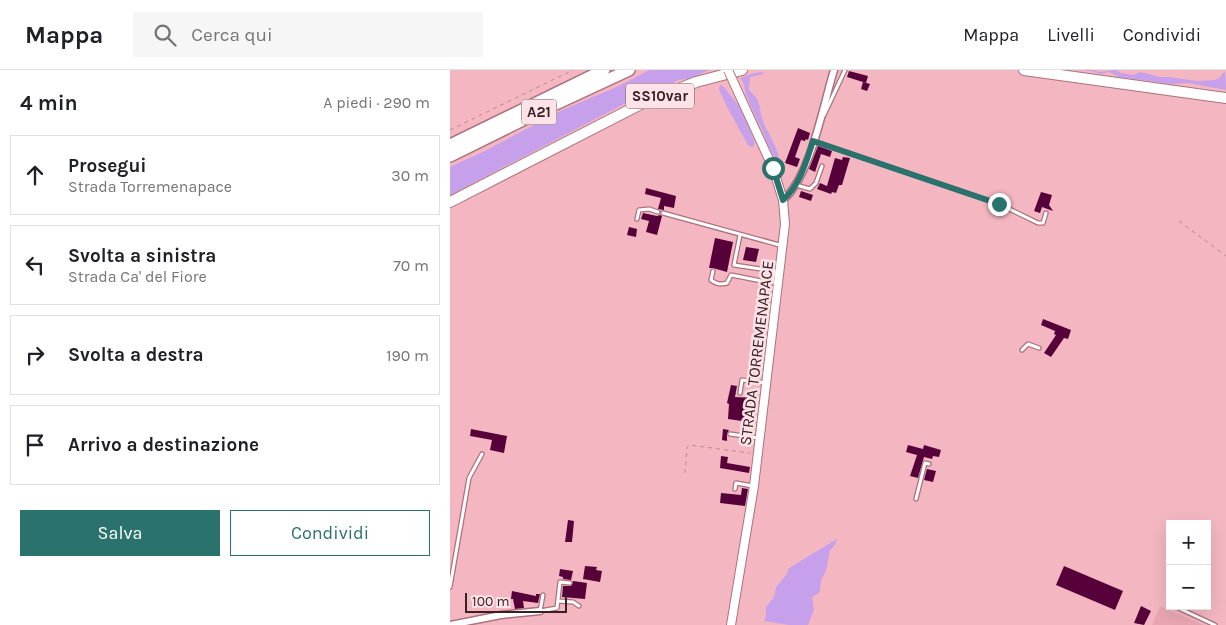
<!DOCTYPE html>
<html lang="it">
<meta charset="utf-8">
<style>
:root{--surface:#fff;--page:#f6f6f6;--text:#202124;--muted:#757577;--line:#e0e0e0;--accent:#2a726c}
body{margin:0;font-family:Karla,sans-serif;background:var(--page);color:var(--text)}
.controls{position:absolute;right:15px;bottom:15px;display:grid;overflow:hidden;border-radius:0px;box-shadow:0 5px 20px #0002}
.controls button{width:45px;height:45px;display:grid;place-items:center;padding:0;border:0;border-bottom:1px solid var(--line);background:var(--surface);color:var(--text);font:25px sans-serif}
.scale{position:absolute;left:15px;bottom:12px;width:102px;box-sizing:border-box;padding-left:5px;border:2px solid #382125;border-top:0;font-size:14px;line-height:18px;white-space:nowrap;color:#382125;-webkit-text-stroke:4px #fde3e7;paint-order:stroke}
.stop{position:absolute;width:15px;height:15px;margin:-11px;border:4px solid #2a726c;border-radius:50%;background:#fff}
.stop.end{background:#2a726c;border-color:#fff;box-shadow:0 1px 5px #0008}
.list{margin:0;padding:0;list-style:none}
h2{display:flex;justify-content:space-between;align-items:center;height:65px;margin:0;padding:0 20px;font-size:21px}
h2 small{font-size:16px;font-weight:400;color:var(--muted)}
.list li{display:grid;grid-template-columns:32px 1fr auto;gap:15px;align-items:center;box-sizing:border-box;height:80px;margin:0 10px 10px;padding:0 10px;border:1px solid var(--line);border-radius:0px}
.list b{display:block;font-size:19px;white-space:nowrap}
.list p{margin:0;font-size:16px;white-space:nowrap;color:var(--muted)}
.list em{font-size:16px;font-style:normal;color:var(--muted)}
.actions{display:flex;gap:10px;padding:15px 20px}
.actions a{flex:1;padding:11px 0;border:1px solid var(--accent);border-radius:0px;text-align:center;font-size:18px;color:var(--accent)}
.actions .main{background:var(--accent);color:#fff}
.icon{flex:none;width:28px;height:28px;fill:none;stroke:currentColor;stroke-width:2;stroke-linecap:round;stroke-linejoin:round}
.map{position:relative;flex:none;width:776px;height:555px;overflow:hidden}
header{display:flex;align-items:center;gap:30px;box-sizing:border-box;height:70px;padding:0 25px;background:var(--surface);border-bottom:1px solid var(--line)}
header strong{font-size:24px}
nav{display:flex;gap:28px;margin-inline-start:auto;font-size:18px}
.search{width:350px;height:45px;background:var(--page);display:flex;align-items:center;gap:12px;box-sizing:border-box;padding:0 18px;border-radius:0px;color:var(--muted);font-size:19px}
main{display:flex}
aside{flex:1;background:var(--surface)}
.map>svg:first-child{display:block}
.built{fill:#eaa7b3}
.green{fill:#c6a0ea}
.building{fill:#57013b}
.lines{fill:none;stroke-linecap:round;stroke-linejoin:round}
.service-casing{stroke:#aa727c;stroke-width:5.5}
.minor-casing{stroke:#aa727c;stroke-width:9}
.tertiary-casing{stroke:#aa727c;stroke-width:10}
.trunk-casing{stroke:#aa727c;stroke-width:12}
.motorway-casing{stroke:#aa727c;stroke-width:14}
.path{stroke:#b98891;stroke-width:1;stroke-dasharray:4 4;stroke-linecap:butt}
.service{stroke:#fff;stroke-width:3}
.minor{stroke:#fff;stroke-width:6}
.tertiary{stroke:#fff;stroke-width:8}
.trunk{stroke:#fff;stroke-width:10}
.motorway{stroke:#fff;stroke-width:11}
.tertiary-bridge-casing{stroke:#aa727c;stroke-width:10;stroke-linecap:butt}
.tertiary-bridge{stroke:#fff;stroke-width:8}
.route{stroke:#2a726c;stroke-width:6}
.labels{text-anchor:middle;stroke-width:5;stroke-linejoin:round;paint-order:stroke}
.shield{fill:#fde3e7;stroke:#735b5f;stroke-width:1}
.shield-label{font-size:15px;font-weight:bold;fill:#382125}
.street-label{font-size:16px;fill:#382125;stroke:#fde3e7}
</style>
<header>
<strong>Mappa</strong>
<div class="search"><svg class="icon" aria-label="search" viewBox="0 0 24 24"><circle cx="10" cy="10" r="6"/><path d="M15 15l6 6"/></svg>Cerca qui</div>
<nav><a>Mappa</a><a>Livelli</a><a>Condividi</a></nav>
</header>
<main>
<aside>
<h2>4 min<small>A piedi · 290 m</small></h2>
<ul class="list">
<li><svg class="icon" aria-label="ahead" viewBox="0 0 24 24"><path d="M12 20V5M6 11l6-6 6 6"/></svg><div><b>Prosegui</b><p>Strada Torremenapace</p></div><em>30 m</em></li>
<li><svg class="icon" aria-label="left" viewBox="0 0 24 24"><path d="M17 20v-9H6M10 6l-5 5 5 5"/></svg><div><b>Svolta a sinistra</b><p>Strada Ca' del Fiore</p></div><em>70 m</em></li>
<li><svg class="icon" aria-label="right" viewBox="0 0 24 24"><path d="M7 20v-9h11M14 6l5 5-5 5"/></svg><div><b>Svolta a destra</b></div><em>190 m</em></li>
<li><svg class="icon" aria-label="arrive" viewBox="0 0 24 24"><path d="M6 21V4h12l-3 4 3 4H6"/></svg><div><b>Arrivo a destinazione</b></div></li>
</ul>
<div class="actions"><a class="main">Salva</a><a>Condividi</a></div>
</aside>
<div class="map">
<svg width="776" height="555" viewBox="0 0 776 555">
<rect width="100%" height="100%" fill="#f4b7c2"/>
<polygon class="built" points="710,536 753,555 702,555"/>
<g class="green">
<polygon points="199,0 259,0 239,9 228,10 221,14 201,20 0,125 0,97 35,81 110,41 171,15"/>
<polygon points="625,0 643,0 650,2 666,0 671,3 683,5 691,2 710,7 718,7 748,11 765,10 769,8 775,1 776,20 738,13 722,14 669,7 659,2 651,4 641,1"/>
<path d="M 312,2 L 314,4 L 300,7 L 299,20 C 301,23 305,25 307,29 C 310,34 310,42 312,48 C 315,60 333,84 329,96 L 316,71 L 314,64 L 304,43 L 296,25 L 293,12 L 290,8 L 304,3 Z"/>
<polygon points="270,15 273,16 289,36 304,70 304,76 302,77 298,75 277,37 269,19"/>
<polygon points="387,469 385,475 380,480 376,501 371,510 370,522 362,527 364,539 358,555 339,555 314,551 316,546 316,537 324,527 326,517 337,504 339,498"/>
</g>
<g class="building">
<polygon points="399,1 418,6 416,13 397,7"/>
<polygon points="413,12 420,14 417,21 411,19"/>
<polygon points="348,58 360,63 358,70 356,69 355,71 351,70 345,87 350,89 347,97 335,93"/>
<polygon points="368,76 382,81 380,87 371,84 365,102 359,99"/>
<polygon points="393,87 400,88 392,115 389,115 386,123 382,122 381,124 367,119 370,113 377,116 385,88 392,90"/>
<polygon points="196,118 226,126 224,138 214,136 214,140 208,139 211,128 195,124"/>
<polygon points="351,121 363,125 361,131 349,127"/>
<polygon points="591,122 602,125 599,135 603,141 592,137 590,143 584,141"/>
<polygon points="193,143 207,146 210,145 212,146 207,165 196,162 199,151 191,149"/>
<polygon points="179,157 187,159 186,167 177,165"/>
<polygon points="265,168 283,172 277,202 263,198 259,198"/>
<polygon points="296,177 309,179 306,192 293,190"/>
<polygon points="593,249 621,260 618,269 614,268 601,287 594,283 606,265 604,264 605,261 591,255"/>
<polygon points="281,315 287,316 285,327 305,328 304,346 306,346 306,353 278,349 279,334 277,333"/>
<polygon points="21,359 57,366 54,383 40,380 42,370 20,366"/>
<polygon points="273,359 279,360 277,364 277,371 272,370"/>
<polygon points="458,375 473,379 474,375 491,380 489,387 483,386 482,389 474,387 468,408 460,406 467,385 456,382"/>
<polygon points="271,386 278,387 277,393 300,397 299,403 270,398"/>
<polygon points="477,399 486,401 483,412 474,410"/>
<polygon points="292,418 298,419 295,436 270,433 271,423 291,425"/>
<polygon points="118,450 124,451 122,472 115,472"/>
<polygon points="135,496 147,497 146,500 152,501 150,512 133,509"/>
<polygon points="614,496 673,521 665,540 606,515"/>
<polygon points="110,499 123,501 121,510 113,509 113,507 109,506"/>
<polygon points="123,511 137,513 135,529 112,527 113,516 121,516"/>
<polygon points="62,521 86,526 86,524 90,524 88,533 73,531 74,538 65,539 63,529 61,529"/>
<polygon points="691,536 701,541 694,555 684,553"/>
</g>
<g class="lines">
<g class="service-casing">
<g id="service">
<polyline points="374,45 395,0"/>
<polyline points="364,71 549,134 588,153 593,153 596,143"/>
<polyline points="346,115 360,119 366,113 372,96"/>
<polyline points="213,143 333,176"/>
<polyline points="187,149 189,140 199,139 208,142"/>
<polyline points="290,165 284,195 324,201"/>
<path d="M 263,201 L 261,210 C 266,214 270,215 277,213 L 281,205 L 322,213 L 324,201"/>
<polyline points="572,280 578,274 589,278"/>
<polyline points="290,323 292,310 315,313"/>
<polyline points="280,364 309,368"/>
<polyline points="297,366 298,357"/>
<polyline points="285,419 286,413 303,416"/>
<polyline points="466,429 475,393 479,394"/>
<polyline points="0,517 19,408 32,384"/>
<polyline points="93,525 90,541 107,538 110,512 120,513"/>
<polyline points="108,531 123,532 129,536"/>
<polyline points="724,536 765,555"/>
</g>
</g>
<g class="minor-casing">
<g id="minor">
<path d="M 333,130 C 361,106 373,35 384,0"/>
<polyline points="0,555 51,545 90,541"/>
</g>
</g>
<g class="tertiary-casing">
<polyline id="tertiary" points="281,555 304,416 335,154 333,130 323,98 288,22"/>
</g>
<g class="trunk-casing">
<g id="trunk">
<polyline points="574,0 776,28"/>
<polyline points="0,132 191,34 246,12 292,0"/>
</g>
</g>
<g class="motorway-casing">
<g id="motorway">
<polyline points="0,75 154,0"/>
<polyline points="0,86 95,39 179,0"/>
</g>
</g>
<g class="path">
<polyline points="0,60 123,0"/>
<polyline points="729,151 776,186"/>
<polyline points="235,403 237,378 239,375 300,383"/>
</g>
<use href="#service" class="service"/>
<use href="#minor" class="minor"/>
<use href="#tertiary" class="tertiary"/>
<use href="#trunk" class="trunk"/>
<use href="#motorway" class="motorway"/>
<g class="tertiary-bridge-casing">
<polyline id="tertiary-bridge" points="278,0 288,22"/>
</g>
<use href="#tertiary-bridge" class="tertiary-bridge"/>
</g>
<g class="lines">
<path class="route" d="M 323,98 L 333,130 C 350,115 356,92 363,71 L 549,134"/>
</g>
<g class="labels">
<g class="shield">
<rect x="176" y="13.5" width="68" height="25" rx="4"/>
<rect x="71.5" y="29.5" width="35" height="25" rx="4"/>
</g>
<g class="shield-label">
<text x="210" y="31">SS10var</text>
<text x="89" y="47">A21</text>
</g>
<g class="street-label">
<text transform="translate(306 283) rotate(-83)" y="6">STRADA TORREMENAPACE</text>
</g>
</g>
</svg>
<div class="controls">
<button>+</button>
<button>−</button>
</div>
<div class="scale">100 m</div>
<div class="stop" style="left:323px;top:98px"></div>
<div class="stop end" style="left:549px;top:134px"></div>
</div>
</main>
